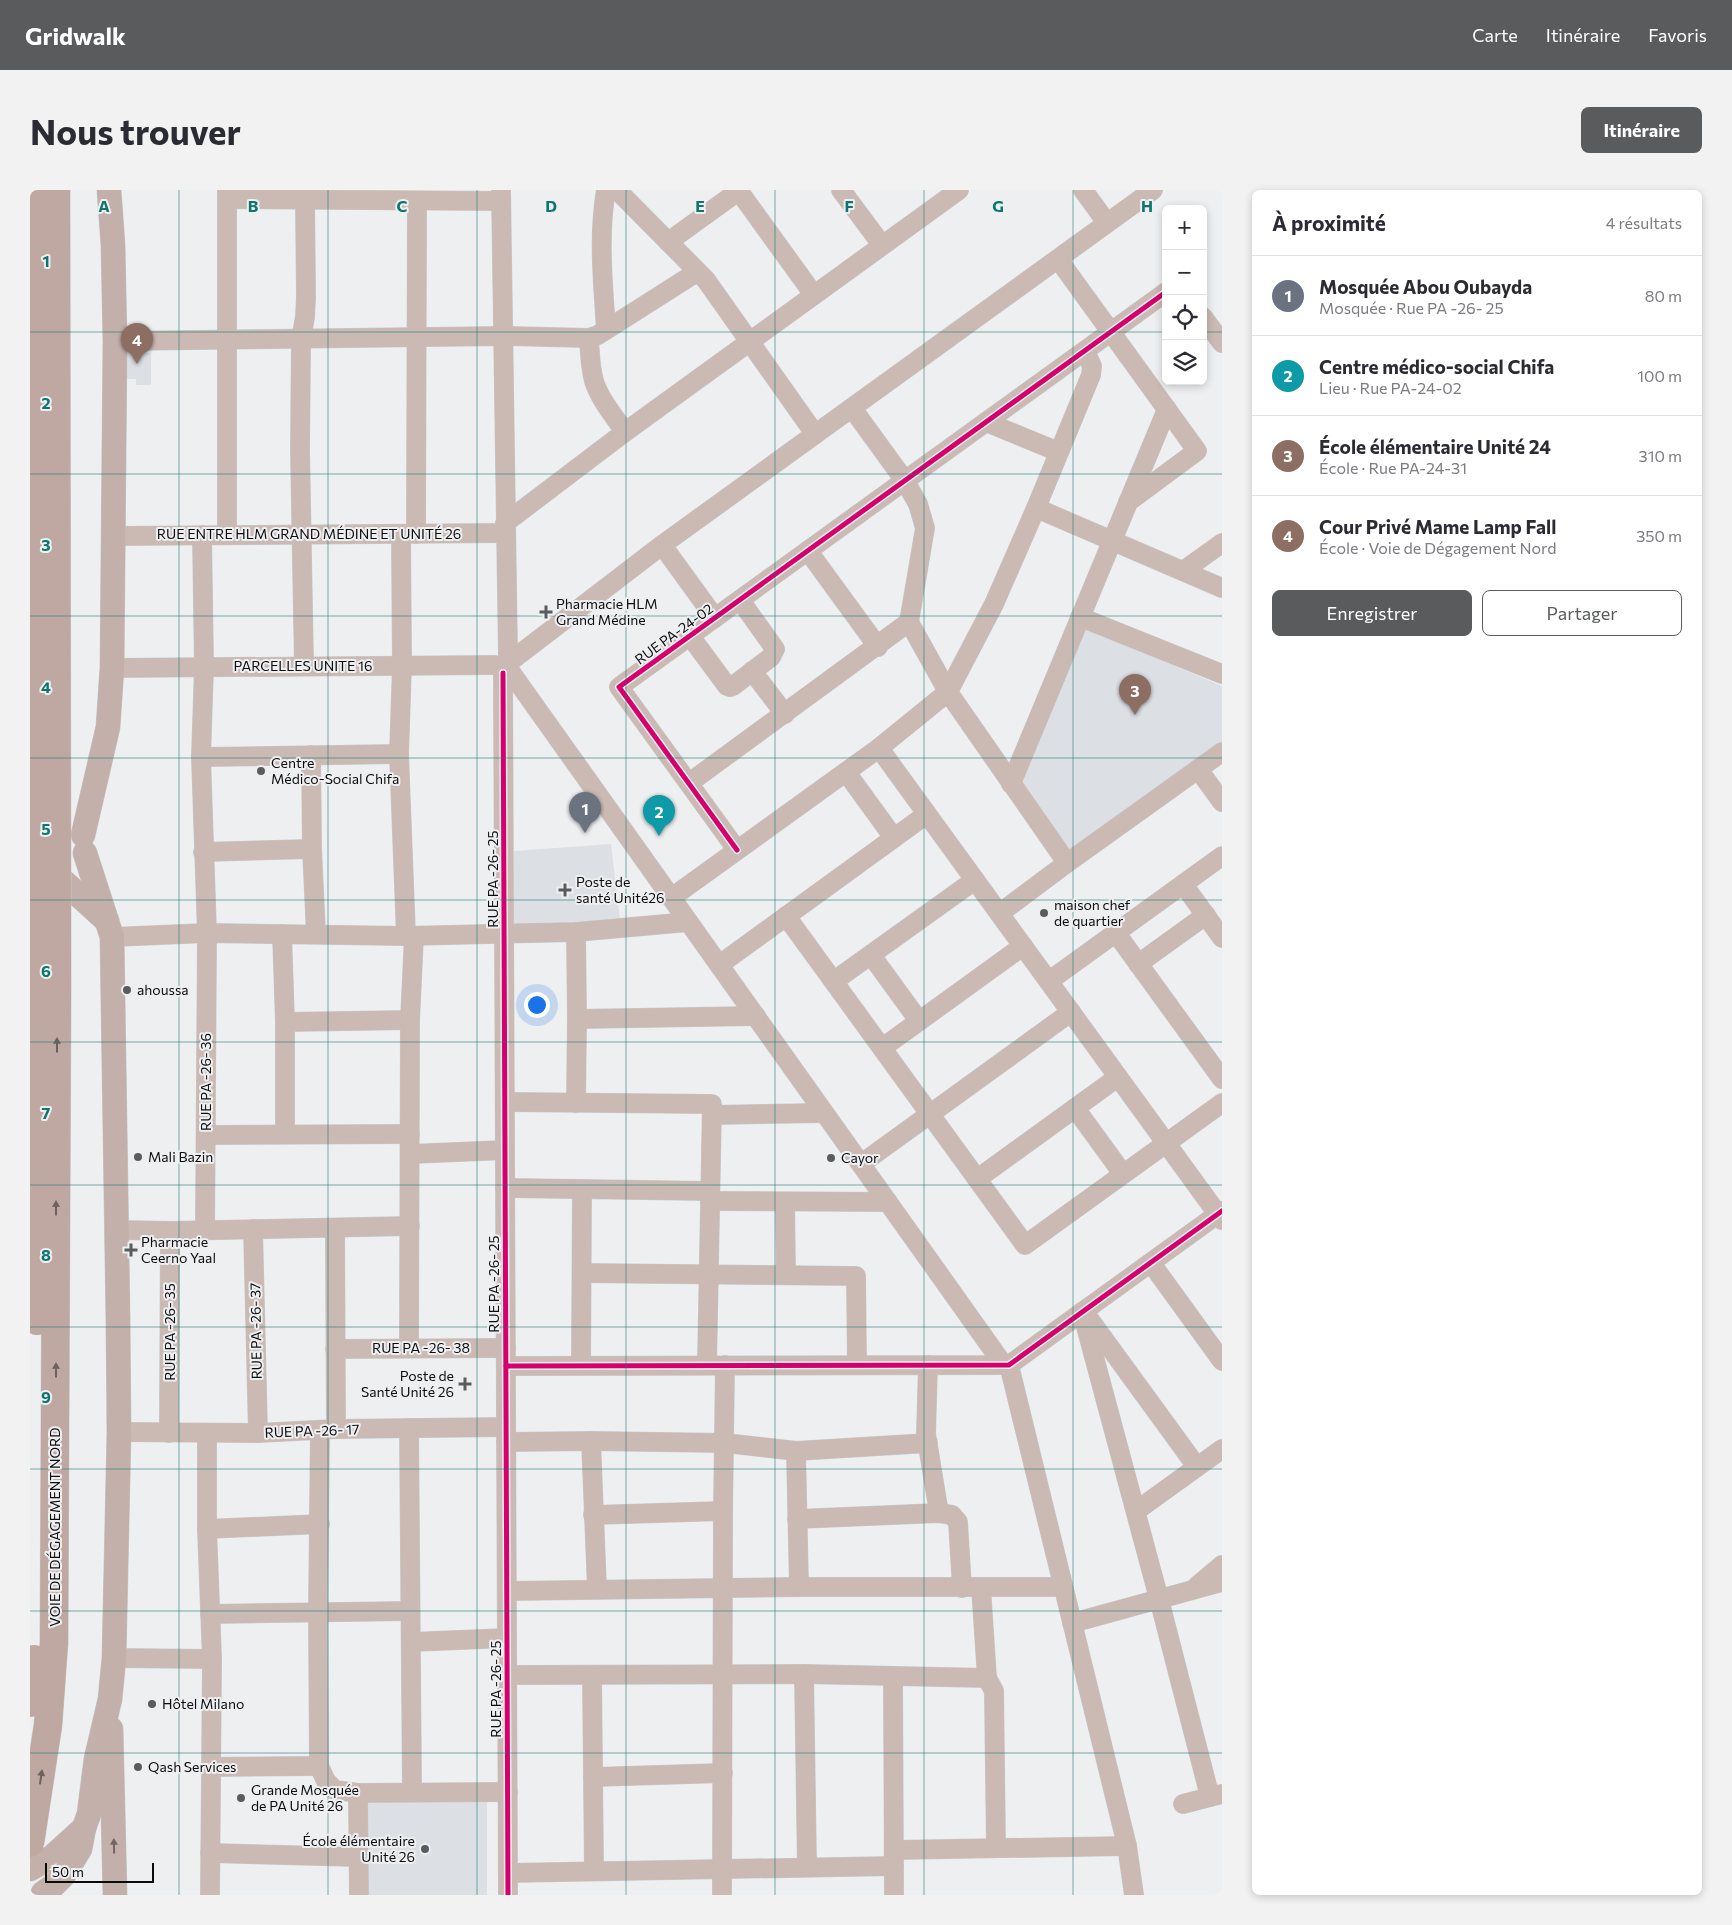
<!DOCTYPE html>
<html lang="fr">
<meta charset="utf-8">
<style>
:root{--surface:#fff;--page:#f2f2f3;--text:#2b2b33;--muted:#7c7c81;--line:#e1e1e2;--accent:#5a5b5c}
body{margin:0;font-family:Commissioner,sans-serif;background:var(--page);color:var(--text)}
.controls{position:absolute;right:15px;top:15px;display:grid;overflow:hidden;border-radius:8px;box-shadow:0 2px 8px #0003}
.controls button{width:45px;height:45px;display:grid;place-items:center;padding:0;border:0;border-bottom:1px solid var(--line);background:var(--surface);color:var(--text);font:25px sans-serif}
.scale{position:absolute;left:15px;bottom:12px;width:109px;box-sizing:border-box;padding-left:5px;border:2px solid #0b0b0c;border-top:0;font-size:14px;line-height:18px;white-space:nowrap;color:#0b0b0c;-webkit-text-stroke:4px #edeff1;paint-order:stroke}
.you{position:absolute;left:506px;top:814px;width:18px;height:18px;margin:-12px;border:4px solid #fff;border-radius:50%;background:#1a73e8;box-shadow:0 0 0 8px #1a73e833}
.badge{display:grid;place-items:center;width:32px;height:32px;border-radius:50%;background:var(--accent);color:#fff;font-size:16px;font-weight:700}
.pin{position:absolute;translate:-50% -41px;filter:drop-shadow(0 1px 2px #0008)}
.pin::after{content:'';position:absolute;top:26px;width:18px;height:15px;background:inherit;clip-path:polygon(0 0,100% 0,50% 100%)}
.list{margin:0;padding:0;list-style:none}
h2{display:flex;justify-content:space-between;align-items:center;height:65px;margin:0;padding:0 20px;font-size:21px}
h2 small{font-size:16px;font-weight:400;color:var(--muted)}
.list li{display:grid;grid-template-columns:32px 1fr auto;gap:15px;align-items:center;box-sizing:border-box;height:80px;padding:0 20px;border-top:1px solid var(--line)}
.list b{display:block;font-size:19px;white-space:nowrap}
.list p{margin:0;font-size:16px;white-space:nowrap;color:var(--muted)}
.list em{font-size:16px;font-style:normal;color:var(--muted)}
.actions{display:flex;gap:10px;padding:15px 20px}
.actions a{flex:1;padding:11px 0;border:1px solid var(--accent);border-radius:8px;text-align:center;font-size:18px;color:var(--accent)}
.actions .main{background:var(--accent);color:#fff}
.icon{flex:none;width:28px;height:28px;fill:none;stroke:currentColor;stroke-width:2;stroke-linecap:round;stroke-linejoin:round}
.map{position:relative;flex:none;width:1192px;height:1705px;overflow:hidden;border-radius:8px}
header{display:flex;align-items:center;gap:30px;box-sizing:border-box;height:70px;padding:0 25px;background:var(--accent);color:#fff}
header strong{font-size:24px}
nav{display:flex;gap:28px;margin-inline-start:auto;font-size:18px}
.intro{display:flex;align-items:center;justify-content:space-between;box-sizing:border-box;height:120px;padding:0 30px}
h1{margin:0;font-size:35px}
.button{padding:12px 22px;border-radius:8px;background:var(--accent);color:#fff;font-size:18px;font-weight:700}
main{display:flex;gap:30px;padding:0 30px}
aside{flex:1;background:var(--surface);border-radius:8px;box-shadow:0 2px 8px #0003}
.map>svg:first-child{display:block}
.built{fill:#dce0e5}
.lines{fill:none;stroke-linecap:round;stroke-linejoin:round}
.minor-casing{stroke:#cacbcc;stroke-width:20}
.major-casing{stroke:#cacbcc;stroke-width:25}
.minor{stroke:#cbb9b4;stroke-width:19}
.major{stroke:#c4b0aa;stroke-width:24}
.highway-bridge-casing{stroke:#cacbcc;stroke-width:29;stroke-linecap:butt}
.highway-bridge{stroke:#bea8a1;stroke-width:28}
.cycleway-casing{stroke:#edeff1;stroke-width:8}
.cycleway{stroke:#d6006c;stroke-width:5}
.oneway{fill:#6d615e}
.oneway2{fill:#716663}
.grid{fill:none;stroke:#0f766e;stroke-width:1;stroke-opacity:0.55}
.poi-dot{fill:#5a5b5c;stroke:#edeff1;stroke-width:2}
.labels{text-anchor:middle;stroke-width:4;stroke-linejoin:round;paint-order:stroke}
.street-label{font-size:14px;fill:#0b0b0c;stroke:#edeff1}
.poi-label{font-size:14px;fill:#0b0b0c;stroke:#edeff1;text-anchor:start}
.grid-label{font-size:16px;text-anchor:middle;font-weight:bold;fill:#0f766e;stroke:#edeff1;stroke-width:4;stroke-linejoin:round;paint-order:stroke}
</style>
<header>
<strong>Gridwalk</strong>
<nav><a>Carte</a><a>Itinéraire</a><a>Favoris</a></nav>
</header>
<div class="intro"><h1>Nous trouver</h1><a class="button">Itinéraire</a></div>
<main>
<div class="map">
<svg width="1192" height="1705" viewBox="0 0 1192 1705">
<rect width="100%" height="100%" fill="#eeeff0"/>
<g class="built">
<polygon points="93,163 121,163 121,195 106,195 106,189 96,189"/>
<polygon points="1053,437 1192,496 1192,553 1040,664 988,596"/>
<polygon points="581,654 591,738 484,741 484,661"/>
<polygon points="334,1610 457,1612 457,1705 334,1705"/>
</g>
<g class="lines">
<g class="minor-casing">
<g id="minor">
<polyline points="471,0 478,466"/>
<polyline points="587,0 676,90 785,244"/>
<polyline points="708,0 784,105"/>
<polyline points="811,0 852,55"/>
<polyline points="1053,0 1077,33"/>
<polyline points="197,9 471,11"/>
<polyline points="638,52 710,0"/>
<polyline points="1028,69 1167,261 1098,312"/>
<polyline points="1173,127 1192,153"/>
<path d="M 576,139 C 573,93 568,46 576,0"/>
<path d="M 559,148 C 560,163 560,177 564,191 C 570,210 584,226 595,242"/>
<polyline points="85,151 473,146 559,148 568,145 667,82"/>
<polyline points="956,232 1029,262"/>
<polyline points="1006,318 1192,398"/>
<polyline points="475,333 595,242 929,0"/>
<polyline points="371,344 372,475 369,564 376,746"/>
<polyline points="386,344 387,11"/>
<polyline points="172,345 174,477 171,567 177,743 175,1041"/>
<polyline points="197,345 197,0"/>
<polyline points="83,346 475,343"/>
<polyline points="632,355 685,428"/>
<polyline points="778,361 848,457"/>
<polyline points="1153,381 1192,353"/>
<polyline points="1050,427 1192,484"/>
<polyline points="879,432 918,502 1037,673"/>
<polyline points="660,446 697,496 700,497 703,496 741,467 745,459 710,410"/>
<polyline points="482,470 632,355 1123,0"/>
<polyline points="274,476 270,260 271,149 275,127 276,107 275,10"/>
<polyline points="82,478 465,475"/>
<polyline points="480,481 973,1174"/>
<polyline points="722,481 755,524"/>
<polyline points="473,483 478,1705"/>
<polyline points="849,558 1192,1030"/>
<polyline points="281,565 282,659 286,744"/>
<polyline points="171,567 369,564"/>
<polyline points="1168,579 1192,612"/>
<polyline points="816,582 864,648"/>
<polyline points="659,593 879,432 895,338 888,314 875,291 822,218"/>
<polyline points="981,594 1137,219"/>
<polyline points="707,660 589,497 1136,102"/>
<polyline points="173,662 282,659"/>
<polyline points="1153,694 1192,748"/>
<polyline points="641,708 849,558 918,502 964,414 1006,318 1061,185 1062,176 1055,161"/>
<polyline points="970,723 1037,673 1192,562"/>
<polyline points="756,726 995,1055 1192,913"/>
<polyline points="546,742 547,829 726,826"/>
<polyline points="1086,743 1192,889"/>
<polyline points="252,744 255,832 255,944"/>
<polyline points="82,747 177,743 376,746 546,742 658,732"/>
<polyline points="841,765 889,831"/>
<polyline points="1108,774 1176,725"/>
<polyline points="689,775 897,624"/>
<polyline points="804,791 945,690"/>
<polyline points="1019,791 1192,666"/>
<polyline points="255,832 380,830"/>
<polyline points="852,858 993,756"/>
<polyline points="475,912 682,914 677,1175"/>
<polyline points="546,913 547,829"/>
<polyline points="1045,918 1093,984"/>
<polyline points="682,925 794,923"/>
<polyline points="176,945 380,944"/>
<polyline points="380,964 475,960"/>
<polyline points="831,974 1041,822"/>
<polyline points="947,989 1088,887"/>
<polyline points="475,998 680,1001"/>
<polyline points="680,1011 858,1012"/>
<polyline points="755,1012 756,1085"/>
<polyline points="305,1038 306,1239"/>
<polyline points="223,1039 228,1243"/>
<polyline points="88,1040 140,1041 380,1036"/>
<polyline points="1121,1073 1192,1171"/>
<polyline points="552,1083 826,1086 827,1175"/>
<polyline points="1052,1122 1129,1409 1180,1607"/>
<polyline points="1057,1126 1167,1277"/>
<polyline points="379,1158 380,830 384,746"/>
<polyline points="305,1159 476,1158"/>
<polyline points="551,1175 552,999"/>
<polyline points="898,1175 896,1244 909,1323"/>
<polyline points="979,1175 1097,1656 1104,1705"/>
<polyline points="476,1176 979,1175 1192,1021"/>
<polyline points="379,1238 382,1602"/>
<polyline points="290,1240 288,1422 289,1576 296,1591 305,1600 328,1603 478,1602"/>
<polyline points="89,1242 228,1243 306,1239 476,1237"/>
<polyline points="139,1243 140,1041"/>
<polyline points="177,1243 177,1339 182,1469 180,1705"/>
<polyline points="561,1251 567,1399"/>
<polyline points="476,1252 561,1251 695,1253 766,1261 898,1253"/>
<polyline points="766,1261 769,1397"/>
<polyline points="1106,1321 1192,1259"/>
<polyline points="563,1325 693,1321"/>
<polyline points="767,1329 909,1323 922,1325 928,1332 932,1398"/>
<polyline points="177,1339 290,1334"/>
<polyline points="1167,1396 1192,1375"/>
<polyline points="951,1397 957,1488"/>
<polyline points="477,1401 769,1397 1033,1397"/>
<polyline points="180,1424 380,1421"/>
<polyline points="1042,1433 1192,1392"/>
<polyline points="381,1452 477,1448"/>
<polyline points="84,1468 182,1469"/>
<polyline points="774,1484 777,1677"/>
<polyline points="477,1485 774,1484 957,1488 964,1501 966,1657"/>
<polyline points="562,1485 564,1681"/>
<polyline points="863,1486 864,1705"/>
<polyline points="182,1577 289,1576"/>
<polyline points="563,1587 693,1583"/>
<polyline points="328,1603 329,1705"/>
<polyline points="1153,1614 1192,1604"/>
<polyline points="864,1660 1097,1656"/>
<polyline points="180,1663 329,1667"/>
<polyline points="478,1683 864,1676"/>
<polyline points="692,1705 693,1321 695,1175"/>
</g>
</g>
<g class="major-casing">
<g id="major">
<polyline points="53,645 78,537 82,478 85,151 83,55 79,0"/>
<polyline points="33,691 77,731"/>
<polyline points="81,1539 85,1705"/>
<polyline points="0,1679 22,1667 54,1638"/>
<polyline points="13,1703 24,1695 34,1685 50,1659 54,1638 59,1624 66,1569 80,1509 84,1468 89,1242 88,1130 82,747 55,663"/>
</g>
</g>
<use href="#minor" class="minor"/>
<use href="#major" class="major"/>
<g class="highway-bridge-casing">
<g id="highway-bridge">
<polyline points="3,0 7,713 7,1131"/>
<polyline points="0,1513 4,1469"/>
<polyline points="0,1653 18,1535 24,1453 27,799 26,0"/>
</g>
</g>
<use href="#highway-bridge" class="highway-bridge"/>
<g class="cycleway-casing">
<g id="cycleway">
<polyline points="473,483 478,1705"/>
<polyline points="707,660 589,497 1136,102"/>
<polyline points="476,1176 979,1175 1192,1021"/>
</g>
</g>
<use href="#cycleway" class="cycleway"/>
</g>
<defs><path id="oneway-solid" d="M-6-.8H1V-3.2L6.5 0L1 3.2V.8H-6Z" transform="scale(1.25)"/></defs>
<g class="oneway">
<use href="#oneway-solid" transform="translate(27 855) rotate(-90)"/>
<use href="#oneway-solid" transform="translate(26 1018) rotate(-90)"/>
<use href="#oneway-solid" transform="translate(26 1180) rotate(-90)"/>
<use href="#oneway-solid" transform="translate(11 1587) rotate(-82)"/>
</g>
<use class="oneway2" href="#oneway-solid" transform="translate(84 1656) rotate(-91)"/>
<path class="grid" d="M 149,0 L 149,1705M 298,0 L 298,1705M 447,0 L 447,1705M 596,0 L 596,1705M 745,0 L 745,1705M 894,0 L 894,1705M 1043,0 L 1043,1705M 0,142 L 1136,142M 1173,142 L 1192,142M 0,284 L 1192,284M 0,426 L 1192,426M 0,568 L 1192,568M 0,710 L 1192,710M 0,852 L 1192,852M 0,995 L 1192,995M 0,1137 L 1192,1137M 0,1279 L 1192,1279M 0,1421 L 1192,1421M 0,1563 L 1192,1563"/>
<g class="poi-dot">
<path d="M513.5 414.5h5v5h5v5h-5v5h-5v-5h-5v-5h5z"/>
<circle cx="231" cy="581" r="5"/>
<path d="M532.5 692.5h5v5h5v5h-5v5h-5v-5h-5v-5h5z"/>
<circle cx="1014" cy="723" r="5"/>
<circle cx="97" cy="800" r="5"/>
<circle cx="108" cy="967" r="5"/>
<circle cx="801" cy="968" r="5"/>
<path d="M98.5 1052.5h5v5h5v5h-5v5h-5v-5h-5v-5h5z"/>
<path d="M432.5 1186.5h5v5h5v5h-5v5h-5v-5h-5v-5h5z"/>
<circle cx="122" cy="1514" r="5"/>
<circle cx="108" cy="1577" r="5"/>
<circle cx="211" cy="1608" r="5"/>
<circle cx="395" cy="1659" r="5"/>
</g>
<g class="labels">
<g class="street-label">
<text x="279" y="349">RUE ENTRE HLM GRAND MÉDINE ET UNITÉ 26</text>
<text transform="translate(644 444) rotate(-36)" y="5">RUE PA-24-02</text>
<text x="273" y="481">PARCELLES UNITE 16</text>
<text transform="translate(463 689) rotate(-90)" y="5">RUE PA -26- 25</text>
<text transform="translate(176 892) rotate(-90)" y="5">RUE PA -26- 36</text>
<text transform="translate(464 1094) rotate(-90)" y="5">RUE PA -26- 25</text>
<text transform="translate(226 1141) rotate(-91)" y="5">RUE PA -26- 37</text>
<text transform="translate(140 1142) rotate(-90)" y="5">RUE PA -26- 35</text>
<text x="391" y="1163">RUE PA -26- 38</text>
<text transform="translate(282 1241) rotate(-2)" y="5">RUE PA -26- 17</text>
<text transform="translate(25 1337) rotate(-90)" y="5">VOIE DE DÉGAGEMENT NORD</text>
<text transform="translate(466 1499) rotate(-90)" y="5">RUE PA -26- 25</text>
</g>
<g class="poi-label">
<text x="526" y="419">Pharmacie HLM<tspan x="526" dy="16">Grand Médine</tspan></text>
<text x="241" y="578">Centre<tspan x="241" dy="16">Médico-Social Chifa</tspan></text>
<text x="546" y="697">Poste de<tspan x="546" dy="16">santé Unité26</tspan></text>
<text x="1024" y="720">maison chef<tspan x="1024" dy="16">de quartier</tspan></text>
<text x="107" y="805">ahoussa</text>
<text x="118" y="972">Mali Bazin</text>
<text x="811" y="973">Cayor</text>
<text x="111" y="1057">Pharmacie<tspan x="111" dy="16">Ceerno Yaal</tspan></text>
<text x="424" y="1191" text-anchor="end">Poste de<tspan x="424" dy="16">Santé Unité 26</tspan></text>
<text x="132" y="1519">Hôtel Milano</text>
<text x="118" y="1582">Qash Services</text>
<text x="221" y="1605">Grande Mosquée<tspan x="221" dy="16">de PA Unité 26</tspan></text>
<text x="385" y="1656" text-anchor="end">École élémentaire<tspan x="385" dy="16">Unité 26</tspan></text>
</g>
</g>
<g class="grid-label">
<text x="74" y="22">A</text>
<text x="223" y="22">B</text>
<text x="372" y="22">C</text>
<text x="521" y="22">D</text>
<text x="670" y="22">E</text>
<text x="819" y="22">F</text>
<text x="968" y="22">G</text>
<text x="1117" y="22">H</text>
<text x="16" y="77">1</text>
<text x="16" y="219">2</text>
<text x="16" y="361">3</text>
<text x="16" y="503">4</text>
<text x="16" y="645">5</text>
<text x="16" y="787">6</text>
<text x="16" y="929">7</text>
<text x="16" y="1071">8</text>
<text x="16" y="1213">9</text>
</g>
</svg>
<div class="controls">
<button>+</button>
<button>−</button>
<button><svg class="icon" aria-label="locate" viewBox="0 0 24 24"><circle cx="12" cy="12" r="6"/><path d="M12 2v4M12 18v4M2 12h4M18 12h4"/></svg></button>
<button><svg class="icon" aria-label="layers" viewBox="0 0 24 24"><path d="M12 4l9 5-9 5-9-5zM3 14l9 5 9-5"/></svg></button>
</div>
<div class="scale">50 m</div>
<div class="you"></div>
<div class="pin badge" style="left:555px;top:643px;background:#6b7280">1</div>
<div class="pin badge" style="left:629px;top:646px;background:#0f9aa8">2</div>
<div class="pin badge" style="left:1105px;top:525px;background:#8d6e63">3</div>
<div class="pin badge" style="left:107px;top:174px;background:#8d6e63">4</div>
</div>
<aside>
<h2>À proximité<small>4 résultats</small></h2>
<ul class="list">
<li><span class="badge" style="background:#6b7280">1</span><div><b>Mosquée Abou Oubayda</b><p>Mosquée · Rue PA -26- 25</p></div><em>80 m</em></li>
<li><span class="badge" style="background:#0f9aa8">2</span><div><b>Centre médico-social Chifa</b><p>Lieu · Rue PA-24-02</p></div><em>100 m</em></li>
<li><span class="badge" style="background:#8d6e63">3</span><div><b>École élémentaire Unité 24</b><p>École · Rue PA-24-31</p></div><em>310 m</em></li>
<li><span class="badge" style="background:#8d6e63">4</span><div><b>Cour Privé Mame Lamp Fall</b><p>École · Voie de Dégagement Nord</p></div><em>350 m</em></li>
</ul>
<div class="actions"><a class="main">Enregistrer</a><a>Partager</a></div>
</aside>
</main>
